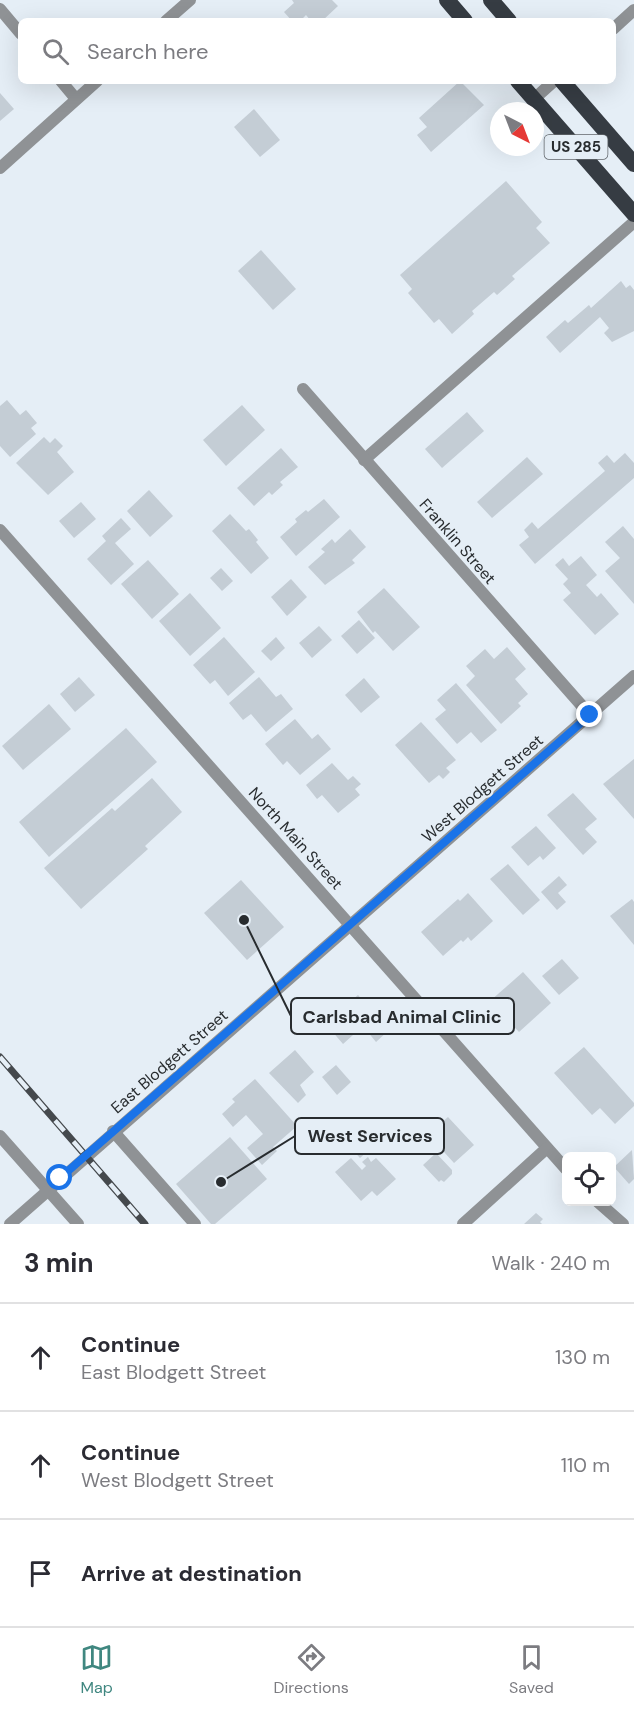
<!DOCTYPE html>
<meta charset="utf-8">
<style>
:root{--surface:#fff;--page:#f2f2f3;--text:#2b2b33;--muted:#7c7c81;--line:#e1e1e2;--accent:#408780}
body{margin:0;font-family:"DM Sans",sans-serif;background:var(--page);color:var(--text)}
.controls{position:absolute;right:18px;bottom:18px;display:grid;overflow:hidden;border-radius:9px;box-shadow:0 6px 24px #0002}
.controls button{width:54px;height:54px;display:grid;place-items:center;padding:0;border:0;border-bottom:2px solid var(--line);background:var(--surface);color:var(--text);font:30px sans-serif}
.compass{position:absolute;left:490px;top:102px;width:54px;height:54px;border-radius:50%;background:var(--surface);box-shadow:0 6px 24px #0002;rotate:138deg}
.stop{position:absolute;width:18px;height:18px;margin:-14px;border:4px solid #1a73e8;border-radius:50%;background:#fff}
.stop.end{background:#1a73e8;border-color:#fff;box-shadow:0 2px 6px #0008}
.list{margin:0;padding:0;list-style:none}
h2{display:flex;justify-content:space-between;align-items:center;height:78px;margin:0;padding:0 24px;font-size:26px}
h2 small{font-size:20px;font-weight:400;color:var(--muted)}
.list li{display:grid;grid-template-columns:39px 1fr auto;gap:18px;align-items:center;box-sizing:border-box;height:108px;padding:0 24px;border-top:2px solid var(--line)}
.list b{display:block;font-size:22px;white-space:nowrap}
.list p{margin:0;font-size:20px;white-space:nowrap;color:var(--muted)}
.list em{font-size:20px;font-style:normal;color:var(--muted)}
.icon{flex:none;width:33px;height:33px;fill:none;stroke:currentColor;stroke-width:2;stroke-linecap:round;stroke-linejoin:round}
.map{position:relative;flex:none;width:634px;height:1224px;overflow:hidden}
.search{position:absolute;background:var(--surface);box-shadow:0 6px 24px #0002;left:18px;right:18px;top:18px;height:66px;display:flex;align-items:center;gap:15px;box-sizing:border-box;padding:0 21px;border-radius:9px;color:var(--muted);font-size:22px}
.sheet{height:402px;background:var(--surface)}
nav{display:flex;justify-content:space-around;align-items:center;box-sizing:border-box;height:84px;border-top:2px solid var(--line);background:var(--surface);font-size:16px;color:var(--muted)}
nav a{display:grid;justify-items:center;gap:3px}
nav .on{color:var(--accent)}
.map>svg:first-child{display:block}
.building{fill:#c4cdd5}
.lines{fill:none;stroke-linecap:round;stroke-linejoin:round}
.service{stroke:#8f9295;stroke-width:12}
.minor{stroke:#8f9295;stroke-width:12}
.trunk{stroke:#363c43;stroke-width:16}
.rail-casing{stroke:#45494d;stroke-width:7}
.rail{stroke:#e5eef6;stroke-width:4.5;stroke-dasharray:14;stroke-linecap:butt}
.route{stroke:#1a73e8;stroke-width:8}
.labels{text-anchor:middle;stroke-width:4.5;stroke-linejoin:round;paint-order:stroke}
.shield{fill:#e5eef6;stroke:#61666b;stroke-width:1.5}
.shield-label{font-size:15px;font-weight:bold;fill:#282c2f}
.street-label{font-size:16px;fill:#282c2f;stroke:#e5eef6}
.leader{fill:none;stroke:#282c2f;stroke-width:2}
.callout-dot{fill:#282c2f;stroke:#e5eef6;stroke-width:2}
.callout{fill:#e5eef6;stroke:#282c2f;stroke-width:2}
.callout-label{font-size:18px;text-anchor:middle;font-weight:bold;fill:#282c2f}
</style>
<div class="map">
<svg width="634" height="1224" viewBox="0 0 634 1224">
<rect width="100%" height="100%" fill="#e5eef6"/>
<g class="building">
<polygon points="292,0 332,0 338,6 322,21 311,21 306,15 300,21 292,21 284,12 294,3"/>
<polygon points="460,81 484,105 431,152 417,135 427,127 419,118"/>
<polygon points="0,93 14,109 0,121"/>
<polygon points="254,109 280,140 260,157 234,127"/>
<polygon points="506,181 542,222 536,228 550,243 512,276 515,279 497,295 494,292 472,311 474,314 452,334 439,319 434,323 408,293 412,289 400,275"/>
<polygon points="261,250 296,289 273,310 238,271"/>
<polygon points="621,281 626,288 630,285 634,290 634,331 612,342 604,333 609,328 600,317 560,353 546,337 565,320 568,323 589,305 591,308"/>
<polygon points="7,400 20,415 26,410 37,423 31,428 36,434 10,457 0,446 0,406"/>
<polygon points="242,405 265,430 226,466 203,440"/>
<polygon points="467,412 484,431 442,468 425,449"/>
<polygon points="44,437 50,443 55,438 63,446 57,452 74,472 48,495 16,463"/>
<polygon points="281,448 298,467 280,482 283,485 272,495 269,492 254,506 237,488"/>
<polygon points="625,453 634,463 634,478 535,564 519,545 529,537 524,530 532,522 538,529 605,471 598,463 607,455 614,463"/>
<polygon points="527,457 543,474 492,518 477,502"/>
<polygon points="149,490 173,516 150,537 127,511"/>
<polygon points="324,499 340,517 296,556 280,537 297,522 295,519 306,510 308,512"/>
<polygon points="81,502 96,519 74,538 59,521"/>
<polygon points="230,514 246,531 249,529 258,540 256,542 269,558 251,574 212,531"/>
<polygon points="121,518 131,529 115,543 134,564 111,585 87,559 106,541 102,536"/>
<polygon points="623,526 634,539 634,604 605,571 620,558 605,542"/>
<polygon points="350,529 366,547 352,560 355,563 325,585 308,567 325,552 321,549 332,539 335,543"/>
<polygon points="581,556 597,575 586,585 597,597 601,593 619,614 595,635 563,600 571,593 563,584 568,579 555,565 563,558 569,566"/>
<polygon points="148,560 179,594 152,619 121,584"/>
<polygon points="221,568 233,581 222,591 210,578"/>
<polygon points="291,579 307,597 287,616 271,597"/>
<polygon points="384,588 420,627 393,651 375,631 373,633 357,612"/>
<polygon points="190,593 221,628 190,656 159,621"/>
<polygon points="359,620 375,638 357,654 341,636"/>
<polygon points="319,626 332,640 312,658 299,643"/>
<polygon points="224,637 255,672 228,696 215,680 210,684 193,665"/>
<polygon points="276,637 285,648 271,661 261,651"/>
<polygon points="507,647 526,669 515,679 528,694 518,703 521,706 501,724 466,685 475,676 466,666 485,649 494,659"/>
<polygon points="79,677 95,695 75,712 60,694"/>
<polygon points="259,677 276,697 281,694 293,709 266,732 251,714 243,720 229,703"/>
<polygon points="364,678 380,697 361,713 345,695"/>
<polygon points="456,683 497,730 481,743 471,732 457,744 435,719 446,710 437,700"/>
<polygon points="49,704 71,729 23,770 2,746"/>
<polygon points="295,719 312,739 318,734 331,749 300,775 287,761 283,765 265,744"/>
<polygon points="421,722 456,760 446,768 450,772 443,779 439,775 429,783 395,745"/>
<polygon points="126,728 157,762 49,857 19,822"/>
<polygon points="634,759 634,819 603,784"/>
<polygon points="332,763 348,780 353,776 361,784 355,789 360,795 338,813 322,795 317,799 306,785"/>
<polygon points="152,778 182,812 145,846 148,849 81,909 44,868 112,808 115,811"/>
<polygon points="573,793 597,819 585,829 597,842 583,855 547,815"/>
<polygon points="536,826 556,848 543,860 540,856 528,866 511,847"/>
<polygon points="508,864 540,900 523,915 490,879"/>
<polygon points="559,876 567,885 558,893 566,902 557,910 541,892"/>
<polygon points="241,880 284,927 247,960 204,913"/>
<polygon points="468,893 493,921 471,941 468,937 463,942 461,940 443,956 421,932 458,899 460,901"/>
<polygon points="632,899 634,902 634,945 610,916"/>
<polygon points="562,959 579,978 559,995 542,976"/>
<polygon points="523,972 551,1003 519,1032 490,1001"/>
<polygon points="358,995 389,1030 376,1042 363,1026 343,1044 331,1030 343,1020 337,1013"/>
<polygon points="584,1047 634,1103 634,1106 615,1124 600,1108 592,1115 554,1073"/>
<polygon points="295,1050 314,1072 300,1085 306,1095 298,1103 269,1073"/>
<polygon points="336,1065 351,1082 337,1095 322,1077"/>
<polygon points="255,1079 297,1126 273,1147 277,1151 262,1165 247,1148 263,1134 246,1115 233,1127 222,1114 235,1102 232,1099"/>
<polygon points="448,1117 474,1145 454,1163 435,1142 429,1147 422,1140"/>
<polygon points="347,1124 370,1149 360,1158 337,1133"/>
<polygon points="230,1137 267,1179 215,1224 211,1224 176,1184"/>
<polygon points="632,1150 634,1179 629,1184 614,1167"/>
<polygon points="436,1153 452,1170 452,1174 444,1182 441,1180 439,1182 423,1165"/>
<polygon points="368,1157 371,1162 376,1158 396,1179 377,1196 372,1191 361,1201 335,1172 351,1158 362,1170 366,1166 362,1162"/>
<polygon points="536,1213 543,1219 540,1222 542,1224 524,1224"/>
</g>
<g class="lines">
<g class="service">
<polyline points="0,9 21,34"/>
<polyline points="166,21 190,0"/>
<polyline points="61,81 76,99"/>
<polyline points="0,168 97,81"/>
<polyline points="364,460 634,222"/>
<polyline points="113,1131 195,1224"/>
<polyline points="0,1136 78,1224"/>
</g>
<g class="minor">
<polyline points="613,29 634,10"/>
<polyline points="534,99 554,81"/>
<polyline points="303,389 590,715"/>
<polyline points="0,530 566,1169"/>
<polyline points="598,1202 623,1224"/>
<polyline points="10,1224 634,676"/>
<polyline points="463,1224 547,1148"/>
</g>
<g class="trunk">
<polyline points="447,0 465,21"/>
<polyline points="491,0 509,21"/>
<polyline points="518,81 634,214"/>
<polyline points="562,81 634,164"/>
</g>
<g class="rail-casing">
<polyline id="rail" points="0,1057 145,1224"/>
</g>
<use href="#rail" class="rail"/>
</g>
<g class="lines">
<polyline class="route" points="60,1178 590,715"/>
</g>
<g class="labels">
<rect class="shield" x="544.5" y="135" width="63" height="24" rx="4.5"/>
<g class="shield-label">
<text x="576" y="152">US 285</text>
</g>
<g class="street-label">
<text transform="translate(458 541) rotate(49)" y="6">Franklin Street</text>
<text transform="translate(482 788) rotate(-41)" y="6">West Blodgett Street</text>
<text transform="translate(296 838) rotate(48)" y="6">North Main Street</text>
<text transform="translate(169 1061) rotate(-41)" y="6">East Blodgett Street</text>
</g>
</g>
<path class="leader" d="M244 920L291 1016M221 1182L295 1136"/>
<g class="callout-dot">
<circle cx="244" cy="920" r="6"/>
<circle cx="221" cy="1182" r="6"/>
</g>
<g class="callout">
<rect x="291" y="998" width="223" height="36" rx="6"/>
<rect x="295" y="1118" width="149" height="36" rx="6"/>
</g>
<g class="callout-label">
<text x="402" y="1023">Carlsbad Animal Clinic</text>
<text x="370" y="1142">West Services</text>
</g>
</svg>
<div class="controls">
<button><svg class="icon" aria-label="locate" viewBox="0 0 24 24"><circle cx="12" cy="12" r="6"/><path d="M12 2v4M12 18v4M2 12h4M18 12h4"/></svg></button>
</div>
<svg class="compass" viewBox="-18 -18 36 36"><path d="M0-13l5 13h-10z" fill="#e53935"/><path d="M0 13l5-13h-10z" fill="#7c7c81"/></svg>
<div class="stop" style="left:60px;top:1178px"></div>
<div class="stop end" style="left:590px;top:715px"></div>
<div class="search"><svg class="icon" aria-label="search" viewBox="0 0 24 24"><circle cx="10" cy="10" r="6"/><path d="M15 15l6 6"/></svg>Search here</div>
</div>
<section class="sheet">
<h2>3 min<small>Walk · 240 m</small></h2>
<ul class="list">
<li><svg class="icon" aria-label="ahead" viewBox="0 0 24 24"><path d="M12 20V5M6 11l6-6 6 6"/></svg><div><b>Continue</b><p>East Blodgett Street</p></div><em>130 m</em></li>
<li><svg class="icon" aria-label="ahead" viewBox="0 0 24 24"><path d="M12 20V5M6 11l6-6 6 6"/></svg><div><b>Continue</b><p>West Blodgett Street</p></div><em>110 m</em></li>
<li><svg class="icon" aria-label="arrive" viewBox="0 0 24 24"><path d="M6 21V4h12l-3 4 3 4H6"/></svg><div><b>Arrive at destination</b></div></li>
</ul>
</section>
<nav>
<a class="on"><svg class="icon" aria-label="map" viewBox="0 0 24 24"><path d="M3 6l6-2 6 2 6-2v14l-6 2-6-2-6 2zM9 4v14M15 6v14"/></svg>Map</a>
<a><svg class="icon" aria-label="directions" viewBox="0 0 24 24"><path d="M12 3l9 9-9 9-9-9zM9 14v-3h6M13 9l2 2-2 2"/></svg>Directions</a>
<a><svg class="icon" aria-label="saved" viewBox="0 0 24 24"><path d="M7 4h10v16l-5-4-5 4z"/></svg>Saved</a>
</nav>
